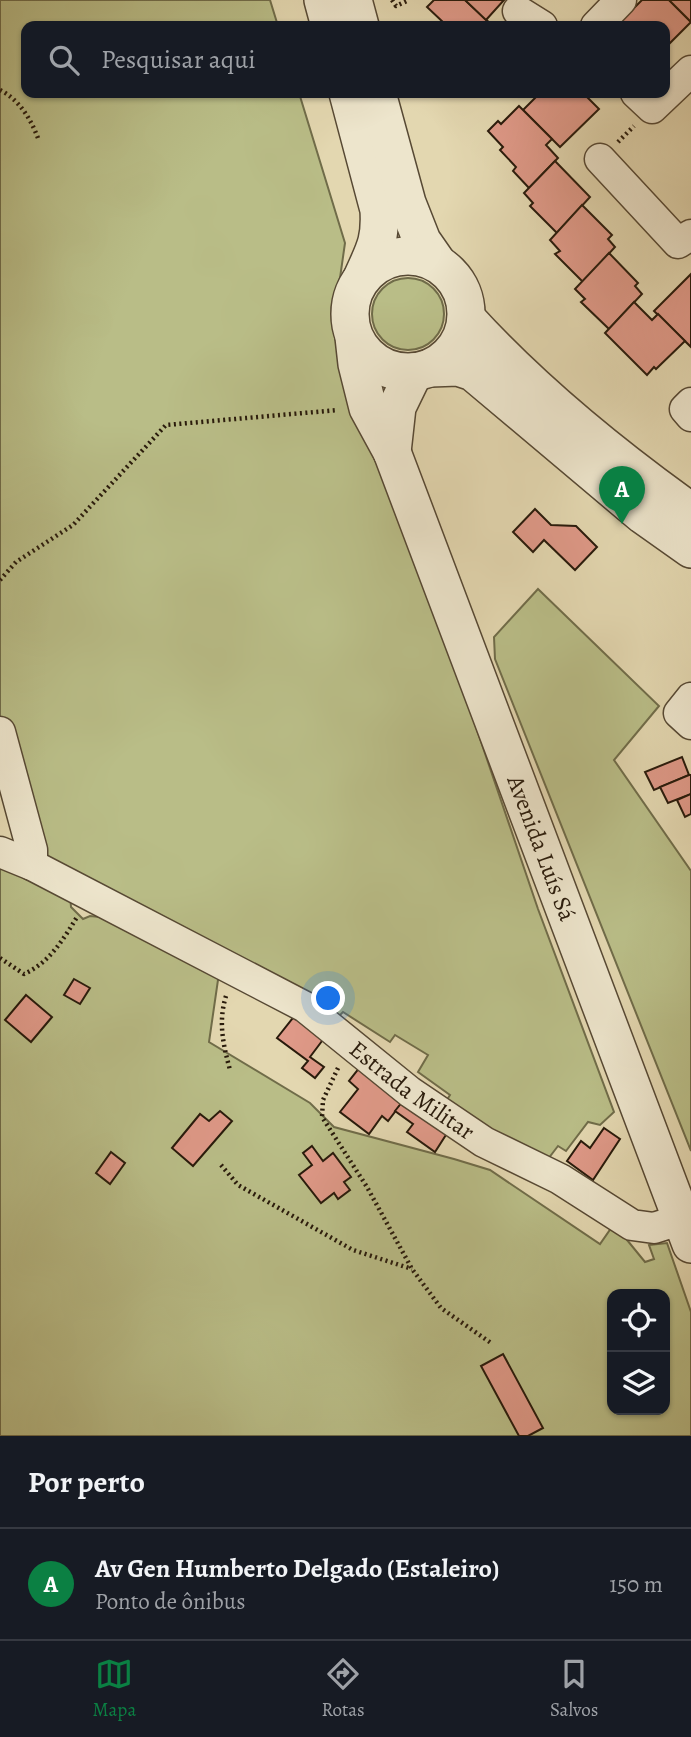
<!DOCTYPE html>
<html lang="pt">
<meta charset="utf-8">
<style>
:root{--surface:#171b24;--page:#242831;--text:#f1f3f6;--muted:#9ea1a6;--line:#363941;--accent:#0b8043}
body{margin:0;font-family:Alegreya,serif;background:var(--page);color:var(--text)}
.controls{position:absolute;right:21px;bottom:21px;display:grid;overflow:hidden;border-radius:14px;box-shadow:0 2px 5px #0004}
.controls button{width:63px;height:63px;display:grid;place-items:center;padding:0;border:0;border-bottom:2px solid var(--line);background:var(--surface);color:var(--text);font:35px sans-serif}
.you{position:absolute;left:329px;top:999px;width:24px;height:24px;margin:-18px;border:5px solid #fff;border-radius:50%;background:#1a73e8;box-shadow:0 0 0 10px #1a73e833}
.badge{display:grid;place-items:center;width:46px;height:46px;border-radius:50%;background:var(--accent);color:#fff;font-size:23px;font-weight:700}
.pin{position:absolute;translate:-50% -58px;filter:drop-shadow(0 2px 4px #0008)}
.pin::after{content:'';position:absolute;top:37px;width:24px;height:21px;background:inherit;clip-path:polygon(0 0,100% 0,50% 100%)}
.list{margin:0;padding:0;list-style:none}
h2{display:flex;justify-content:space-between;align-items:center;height:91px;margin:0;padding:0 28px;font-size:30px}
h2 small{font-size:23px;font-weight:400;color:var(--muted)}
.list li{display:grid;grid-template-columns:46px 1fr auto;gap:21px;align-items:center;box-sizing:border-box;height:112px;padding:0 28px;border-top:2px solid var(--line)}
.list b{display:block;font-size:26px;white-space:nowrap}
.list p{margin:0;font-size:23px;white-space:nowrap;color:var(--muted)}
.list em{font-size:23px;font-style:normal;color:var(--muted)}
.icon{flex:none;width:38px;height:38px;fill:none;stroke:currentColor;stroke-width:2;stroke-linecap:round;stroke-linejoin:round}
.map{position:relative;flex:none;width:691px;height:1436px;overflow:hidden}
.search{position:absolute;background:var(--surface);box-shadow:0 2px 5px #0004;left:21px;right:21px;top:21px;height:77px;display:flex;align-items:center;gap:18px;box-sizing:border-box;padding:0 24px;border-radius:14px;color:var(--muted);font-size:26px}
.sheet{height:203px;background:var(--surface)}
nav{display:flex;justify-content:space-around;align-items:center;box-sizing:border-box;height:98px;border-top:2px solid var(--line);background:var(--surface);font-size:19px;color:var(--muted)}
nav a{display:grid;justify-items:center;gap:4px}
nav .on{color:var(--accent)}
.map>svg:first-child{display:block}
.green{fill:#b9bd87;stroke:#706c49;stroke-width:2;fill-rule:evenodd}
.building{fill:#df9988;stroke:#281a0b;stroke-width:2}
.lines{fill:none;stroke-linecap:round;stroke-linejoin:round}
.minor-casing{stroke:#574934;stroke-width:33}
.tertiary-casing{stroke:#574934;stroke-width:40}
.path{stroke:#281a0b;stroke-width:4.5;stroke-dasharray:2 3.5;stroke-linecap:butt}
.minor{stroke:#ede5cc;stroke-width:30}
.tertiary{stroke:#ede5cc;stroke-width:37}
.labels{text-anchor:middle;stroke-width:7;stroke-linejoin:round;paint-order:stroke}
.street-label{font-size:24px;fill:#281a0b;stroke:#ede5cc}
</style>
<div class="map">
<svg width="691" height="1436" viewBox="0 0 691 1436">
<rect width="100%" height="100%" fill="#e3d7b0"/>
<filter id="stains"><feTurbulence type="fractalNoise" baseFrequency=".00286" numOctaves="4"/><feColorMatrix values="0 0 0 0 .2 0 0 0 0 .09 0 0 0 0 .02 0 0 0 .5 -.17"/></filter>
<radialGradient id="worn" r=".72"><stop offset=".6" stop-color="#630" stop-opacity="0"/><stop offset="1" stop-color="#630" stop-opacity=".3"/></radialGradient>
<g class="green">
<polygon points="0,0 270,0 278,26 26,26 26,93 299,93 345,243 335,313 538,909 614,1112 600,1125 588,1122 566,1151 558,1146 548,1159 443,1106 450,1095 418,1072 428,1055 395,1035 390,1042 343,1012 336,1019 44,860 0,721"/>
<circle cx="408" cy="314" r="36"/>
<polygon points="538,589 659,706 614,760 691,871 691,1151 495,659 494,637"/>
<path d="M 0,867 L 70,894 L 71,907 L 83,919 L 90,916 L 100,917 L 219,973 L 209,1042 L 310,1103 L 334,1127 L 454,1159 L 490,1170 L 600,1244 L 614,1224 L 645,1262 L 654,1259 L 649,1245 L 667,1243 L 691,1312 L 691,1436 L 0,1436 ZM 612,1294 L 665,1294 L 665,1410 L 612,1410 Z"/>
</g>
<g class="building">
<polygon points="434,0 465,0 493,26 444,26 445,24 427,7"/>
<polygon points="465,0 504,0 486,20"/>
<polygon points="642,0 669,0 691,22 665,48 665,26 616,26"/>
<polygon points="669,0 691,0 691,22"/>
<polygon points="540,93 583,93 599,109 560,147 523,110"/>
<polygon points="519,106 552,139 546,145 558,158 529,188 513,171 516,167 500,150 503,147 488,131 498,121 501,124"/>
<polygon points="555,161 590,197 557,233 530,206 533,203 524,193"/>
<polygon points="582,205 612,235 608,239 615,247 583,282 555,254 560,251 550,240"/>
<polygon points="609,253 638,283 635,286 642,294 609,329 581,302 585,299 575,289"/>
<polygon points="691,274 691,347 654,311"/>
<polygon points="634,302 652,320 658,314 685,341 656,369 654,367 647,375 605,333"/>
<polygon points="535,509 551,525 576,526 597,547 575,570 544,540 533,552 513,532"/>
<polygon points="682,757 689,775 654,790 645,772"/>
<polygon points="689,775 691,775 691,794 668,803 660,787"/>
<polygon points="691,794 691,814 685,817 677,800"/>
<polygon points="74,979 90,988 80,1004 64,995"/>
<polygon points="26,995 52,1017 31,1042 5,1020"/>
<polygon points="296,1014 325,1037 310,1057 324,1067 315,1078 302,1068 308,1061 277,1038"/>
<polygon points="364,1062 407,1096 388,1121 382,1116 369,1134 340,1112 358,1089 349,1081"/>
<polygon points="407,1096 451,1127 435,1152 407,1132 413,1124 395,1111"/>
<polygon points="220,1111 232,1121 193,1166 172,1148 200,1114 209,1121"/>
<polygon points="604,1128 620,1139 593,1180 567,1161 581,1141 590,1148"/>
<polygon points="312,1146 323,1161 333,1153 351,1177 344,1182 350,1190 338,1199 334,1193 321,1203 299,1175 312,1165 303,1153"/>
<polygon points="111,1152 125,1163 110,1184 96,1173"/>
<polygon points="503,1354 543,1428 528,1436 519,1436 481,1366"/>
</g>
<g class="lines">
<g class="minor-casing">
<g id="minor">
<polyline points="518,11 542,26"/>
<polyline points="596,26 621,0"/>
<polyline points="636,93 652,108 691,71"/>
<polyline points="600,159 678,243 691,235"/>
<polyline points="691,403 685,409 691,416"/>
<polyline points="691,698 679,713 691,724"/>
<polyline points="0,732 32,850 32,865"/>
<path id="s1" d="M 0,852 L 32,865 L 305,1007 L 410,1092 L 484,1142 L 560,1179 L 632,1225 L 654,1228 L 682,1219"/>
</g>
</g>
<g class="tertiary-casing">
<g id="tertiary">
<polyline points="323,0 330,26"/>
<polyline points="353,0 360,26"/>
<path d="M 348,93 L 379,210 C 381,241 374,251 362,278"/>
<polyline points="377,93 407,203 422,241 438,264"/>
<circle cx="408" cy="314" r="58"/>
<path d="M 467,319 C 531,389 614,457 691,512"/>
<path id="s2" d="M 354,337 L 357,364 L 368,408 L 392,452 L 691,1244"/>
<polyline points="430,368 458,367 473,372 643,515 691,549"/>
<polyline points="392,452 397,407 414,372"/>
</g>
</g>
<g class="path">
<polyline points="392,0 396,6 409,0"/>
<path d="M 0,90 C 20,100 32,121 39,141"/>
<polyline points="618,142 634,126"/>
<polyline points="0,580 16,562 73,525 166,425 338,410"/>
<path d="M 0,958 L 24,974 C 49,963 63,940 77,917"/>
<path d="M 226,996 C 218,1022 223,1044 230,1070"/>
<polyline points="338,1068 323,1100 322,1117 367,1187 412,1269 441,1308 491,1343"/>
<polyline points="221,1165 238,1185 353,1250 412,1269"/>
</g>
<use href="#minor" class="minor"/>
<use href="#tertiary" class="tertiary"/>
</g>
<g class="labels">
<g class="street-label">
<text dy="8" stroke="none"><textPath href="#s2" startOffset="546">Avenida Luís Sá</textPath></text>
<text dy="8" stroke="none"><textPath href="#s1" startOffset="478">Estrada Militar</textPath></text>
</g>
</g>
<rect width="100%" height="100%" filter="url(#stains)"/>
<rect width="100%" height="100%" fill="url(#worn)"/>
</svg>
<div class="controls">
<button><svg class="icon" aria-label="locate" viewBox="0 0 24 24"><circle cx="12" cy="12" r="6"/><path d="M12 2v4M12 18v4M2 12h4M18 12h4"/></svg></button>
<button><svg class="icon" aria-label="layers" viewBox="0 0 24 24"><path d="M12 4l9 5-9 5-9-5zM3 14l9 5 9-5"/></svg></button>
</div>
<div class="you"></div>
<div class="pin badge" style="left:622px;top:524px">A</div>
<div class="search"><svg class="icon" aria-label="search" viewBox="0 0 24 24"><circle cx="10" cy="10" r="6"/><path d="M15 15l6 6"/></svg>Pesquisar aqui</div>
</div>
<section class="sheet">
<h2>Por perto<small></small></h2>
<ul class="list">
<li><span class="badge">A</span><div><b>Av Gen Humberto Delgado (Estaleiro)</b><p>Ponto de ônibus</p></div><em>150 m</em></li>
</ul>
</section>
<nav>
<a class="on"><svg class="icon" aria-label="map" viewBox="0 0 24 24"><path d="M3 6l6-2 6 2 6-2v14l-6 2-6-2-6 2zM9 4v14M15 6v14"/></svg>Mapa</a>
<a><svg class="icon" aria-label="directions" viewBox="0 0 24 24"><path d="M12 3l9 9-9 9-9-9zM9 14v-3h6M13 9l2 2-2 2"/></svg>Rotas</a>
<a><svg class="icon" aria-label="saved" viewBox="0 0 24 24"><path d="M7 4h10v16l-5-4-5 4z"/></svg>Salvos</a>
</nav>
